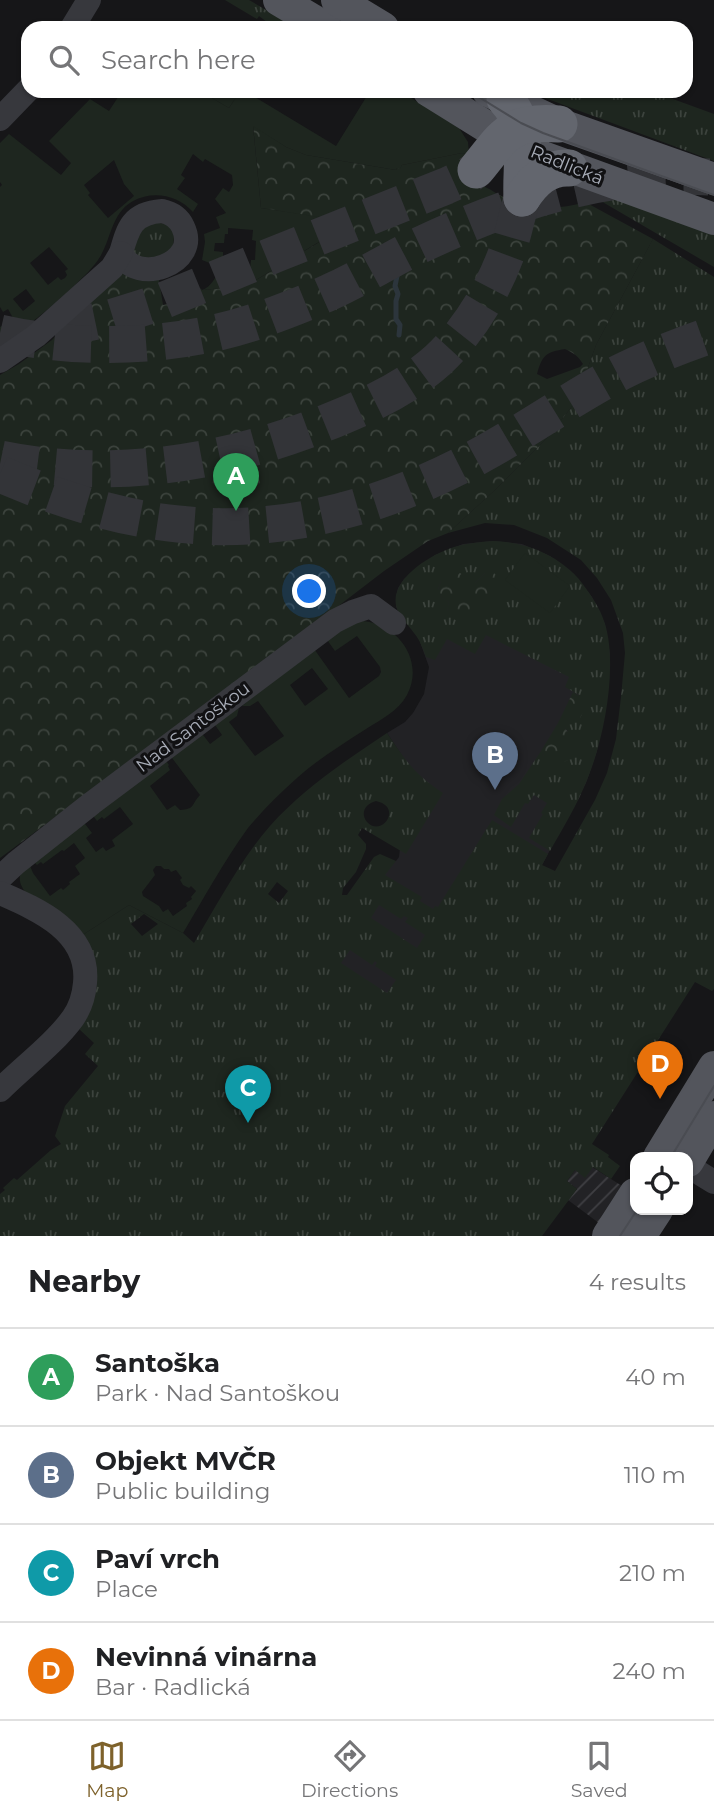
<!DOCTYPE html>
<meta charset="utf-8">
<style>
:root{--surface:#fff;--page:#f2f2f2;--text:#202124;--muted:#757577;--line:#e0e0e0;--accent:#7e622b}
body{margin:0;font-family:Montserrat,sans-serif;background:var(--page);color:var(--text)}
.controls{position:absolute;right:21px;bottom:21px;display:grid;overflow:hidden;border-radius:14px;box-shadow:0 2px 5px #0004}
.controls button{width:63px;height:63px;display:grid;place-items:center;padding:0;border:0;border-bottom:2px solid var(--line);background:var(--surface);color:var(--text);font:35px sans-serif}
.you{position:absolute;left:310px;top:592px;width:24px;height:24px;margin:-18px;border:5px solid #fff;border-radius:50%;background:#1a73e8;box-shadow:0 0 0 10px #1a73e833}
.badge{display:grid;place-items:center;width:46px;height:46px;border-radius:50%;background:var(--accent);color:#fff;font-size:23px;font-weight:700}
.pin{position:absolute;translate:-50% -58px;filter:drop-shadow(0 2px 4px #0008)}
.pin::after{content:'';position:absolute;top:37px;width:24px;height:21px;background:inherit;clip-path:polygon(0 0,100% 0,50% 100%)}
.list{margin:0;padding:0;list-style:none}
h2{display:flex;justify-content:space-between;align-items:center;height:91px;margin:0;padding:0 28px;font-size:30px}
h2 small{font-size:23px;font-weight:400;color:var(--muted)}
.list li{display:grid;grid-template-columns:46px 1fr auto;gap:21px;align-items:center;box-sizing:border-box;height:98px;padding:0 28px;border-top:2px solid var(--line)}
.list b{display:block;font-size:26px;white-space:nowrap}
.list p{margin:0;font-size:23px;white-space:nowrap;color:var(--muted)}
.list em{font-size:23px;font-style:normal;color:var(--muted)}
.icon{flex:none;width:38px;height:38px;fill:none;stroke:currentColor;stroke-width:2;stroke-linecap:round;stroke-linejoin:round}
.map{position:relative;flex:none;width:714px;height:1236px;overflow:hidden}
.search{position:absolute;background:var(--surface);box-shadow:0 2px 5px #0004;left:21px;right:21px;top:21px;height:77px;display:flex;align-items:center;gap:18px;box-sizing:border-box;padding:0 24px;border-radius:21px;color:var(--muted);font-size:26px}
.sheet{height:483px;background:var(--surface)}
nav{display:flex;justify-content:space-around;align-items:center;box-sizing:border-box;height:98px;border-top:2px solid var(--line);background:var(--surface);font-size:19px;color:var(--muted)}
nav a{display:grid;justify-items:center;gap:4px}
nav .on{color:var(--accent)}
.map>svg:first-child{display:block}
.built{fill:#222225}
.industrial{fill:url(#industrial-furrows)}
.grass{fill:url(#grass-tufts);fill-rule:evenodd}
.forest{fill:url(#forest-crowns);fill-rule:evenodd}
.garden{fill:#1e261f;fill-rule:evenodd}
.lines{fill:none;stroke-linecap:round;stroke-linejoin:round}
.stream{stroke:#2c353c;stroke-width:5}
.highway-tunnel{stroke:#333438;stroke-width:37;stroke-dasharray:37 18;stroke-linecap:butt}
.minor{stroke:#37383d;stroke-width:24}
.major{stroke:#53555c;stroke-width:32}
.highway{stroke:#63666e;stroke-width:37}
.tram{stroke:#4a4c52;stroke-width:2}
.labels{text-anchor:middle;stroke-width:6;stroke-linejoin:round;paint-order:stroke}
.street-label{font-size:18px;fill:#a8adb8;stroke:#111113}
</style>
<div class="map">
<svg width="714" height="1236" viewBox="0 0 714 1236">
<defs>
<pattern id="industrial-furrows" width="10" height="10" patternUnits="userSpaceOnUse" patternTransform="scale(1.75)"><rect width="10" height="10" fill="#222225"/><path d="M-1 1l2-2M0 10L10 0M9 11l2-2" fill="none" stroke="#3f3f43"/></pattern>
<pattern id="grass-tufts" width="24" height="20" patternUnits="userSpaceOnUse" patternTransform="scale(1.75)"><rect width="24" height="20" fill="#1e261f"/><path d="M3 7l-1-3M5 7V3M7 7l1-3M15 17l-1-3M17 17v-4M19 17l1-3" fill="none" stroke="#3c433d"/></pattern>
<pattern id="forest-crowns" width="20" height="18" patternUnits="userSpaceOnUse" patternTransform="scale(1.75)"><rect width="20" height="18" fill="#1e261f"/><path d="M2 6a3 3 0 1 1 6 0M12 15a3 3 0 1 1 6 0" fill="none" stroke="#3c433d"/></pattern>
</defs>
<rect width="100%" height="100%" fill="#161618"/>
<polygon class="built" points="493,541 522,544 550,556 574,574 592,597 605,624 610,654 605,712 597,751 586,783 542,865 395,1049 298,986 378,862 396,861 399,857 409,766 387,733 405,722 413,713 424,694 429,667 419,639 396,607 396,597 398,588 404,579 435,555 463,544"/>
<polygon class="industrial" points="592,1167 630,1191 607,1229 568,1200 577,1189 567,1181 575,1170"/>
<g class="grass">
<polygon points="225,0 249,0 283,20 278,28 264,28 267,22 259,16 257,19"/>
<polygon points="200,91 240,91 229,108"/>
<polygon points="551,91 651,91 714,114 714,161 545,98"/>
<polygon points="558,176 714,230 714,267"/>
<polygon points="145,220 175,226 172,257 133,258 131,238"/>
<path d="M 653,239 L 714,277 L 714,989 L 712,991 L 695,982 L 592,1144 L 609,1155 L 608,1157 L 620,1166 L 611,1179 L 593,1167 L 585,1178 L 575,1170 L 567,1181 L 577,1189 L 542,1236 L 0,1236 L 0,1194 L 5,1190 L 3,1188 L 14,1178 L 17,1180 L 51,1150 L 61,1144 L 55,1136 L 65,1106 L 98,1066 L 85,1054 L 94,1043 L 78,1028 L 81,936 L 129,905 L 183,933 L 194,943 C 217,905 241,859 270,826 C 304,788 345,761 387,733 C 406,761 414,774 443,793 L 406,854 L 362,828 L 358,835 L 366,844 L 366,849 L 356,872 L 343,888 L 342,895 L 347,895 L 374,857 L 380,854 L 396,861 L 385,875 L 422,897 L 420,901 L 433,909 L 435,906 L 438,907 L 492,820 L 548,854 L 542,865 L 555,871 L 595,800 L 607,773 L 616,739 L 621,697 L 625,653 L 623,633 L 611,600 L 597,578 L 581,560 L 547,538 L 514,525 L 485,523 L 448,533 L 496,489 L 549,436 L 576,401 L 596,345 ZM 376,801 C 404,807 381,838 367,822 C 359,812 367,803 376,801 ZM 277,882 L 288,891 L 279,903 L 268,894 ZM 379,905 L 401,919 L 404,916 L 408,918 L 405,922 L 425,935 L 417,948 L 371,918 ZM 144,914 L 158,924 L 142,936 L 131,924 ZM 350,950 L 372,965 L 375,961 L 377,963 L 375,966 L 396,980 L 387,993 L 341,963 Z"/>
<path d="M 493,541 C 525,542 556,554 578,578 C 589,592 600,607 605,624 C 618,667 604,739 587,780 C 577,805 563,828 550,851 L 529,838 L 543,814 L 541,813 L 547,803 L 534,795 L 528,804 L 525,803 L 511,827 L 494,815 L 502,799 L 519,784 L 541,751 L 544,756 L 568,731 L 561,725 L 570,718 L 579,695 L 565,687 L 569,677 L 486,635 L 475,654 L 447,639 L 435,660 L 426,657 C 423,649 420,640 414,633 C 408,624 398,617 396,605 C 391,578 432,554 454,547 C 467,543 480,542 493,541 ZM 485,573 L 481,596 L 447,612 L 449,602 L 442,598 L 438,589 L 441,581 L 475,583 Z"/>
</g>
<g class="forest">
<path d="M 253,125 L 286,147 L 306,155 L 396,170 L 397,168 L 400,168 L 402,165 L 462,153 L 469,154 C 472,162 476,179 481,184 C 484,187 488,188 491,190 C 519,209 553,212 585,202 L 653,239 L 596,345 L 576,401 L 549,436 L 496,489 L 448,533 L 428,541 L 384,571 L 294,640 L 0,858 L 0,375 L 19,364 L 52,340 L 109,279 L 124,273 L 159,280 L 163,305 C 178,303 188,298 200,288 L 202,290 L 246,286 L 351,223 L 261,208 ZM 565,349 C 574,353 578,356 583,364 L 580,367 L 547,379 L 537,374 C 542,355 546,352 565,349 Z"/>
<path d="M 460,573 C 465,576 469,581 475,583 L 485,573 L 494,573 L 505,585 L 507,591 L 497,601 L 489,602 L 481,596 L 479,599 C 489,624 461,632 447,612 L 449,602 L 442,598 L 438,590 L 441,581 Z"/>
<path d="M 573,692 L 584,699 C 586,707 584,711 580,718 L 570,718 L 562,725 C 573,737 575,741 572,757 C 560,767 548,764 541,751 L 558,723 Z"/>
</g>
<g class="garden">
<path d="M 122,91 L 200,91 L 229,108 L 240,91 L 248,91 L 248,93 L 336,146 L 370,91 L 400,91 L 459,128 L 468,142 L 469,154 L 462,153 L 402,165 L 400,169 L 397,168 L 396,170 L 306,155 L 286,147 L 253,126 L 261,208 L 352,222 L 246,286 L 202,290 C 211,287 217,276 220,267 L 202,260 L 205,242 L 204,234 L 220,228 L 216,217 L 226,213 L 215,199 L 223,188 L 229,192 L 233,185 L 232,175 L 205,159 L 203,162 L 193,154 L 181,175 L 185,178 L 177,189 L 198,204 L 193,212 C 178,195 153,190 133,201 C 110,214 112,240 98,260 C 91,270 81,279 72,288 C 49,309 26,328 0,345 L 0,327 L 13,318 L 8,309 L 3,312 L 0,307 L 0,187 L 2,185 L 0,182 L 0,143 L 9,134 L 61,175 L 71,163 L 49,141 L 90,99 L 109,111 ZM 114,160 L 124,184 L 134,196 L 108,218 L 88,195 L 90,193 L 84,185 ZM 228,228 L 253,230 L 252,240 L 256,241 L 255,260 L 251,260 L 250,270 L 226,268 L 226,262 L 223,262 L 223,252 L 214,251 L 215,243 L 224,243 L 225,234 L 228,234 ZM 49,247 L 68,269 L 65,271 L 67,275 L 65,278 L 61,280 L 58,277 L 48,285 L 30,263 ZM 26,289 L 35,301 L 23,311 L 13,299 Z"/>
<polygon points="525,553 570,586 550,613 505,580"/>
<path d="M 363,621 C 398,624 425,661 407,695 C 398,711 382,719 366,729 C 343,744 318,759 297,778 C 279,794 263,810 248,828 C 224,861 204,898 183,933 L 129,905 L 81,936 L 28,896 C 16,880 18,876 28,861 L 33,873 L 50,896 L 61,888 L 63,890 L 70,884 L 69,882 L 80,874 L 75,866 L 85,858 L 74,843 L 64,851 L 62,850 L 43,864 L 41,862 L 37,865 L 31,859 L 82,820 L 92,833 L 86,838 L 96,852 L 103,847 L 106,851 L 115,846 L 112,840 L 133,824 L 120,807 L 104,819 L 102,817 L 97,821 L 91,813 L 164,758 L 169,765 L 168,766 L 170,770 L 150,786 L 167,810 L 175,805 L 180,810 C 196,809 191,804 200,795 L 169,754 L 200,731 L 210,744 L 222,735 L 213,722 L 239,708 L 237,716 L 229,722 L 255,756 L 284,736 L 258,701 L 250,706 L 242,706 L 312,646 L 349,698 L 379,676 L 381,672 L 380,667 L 357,636 L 335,651 L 325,637 L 341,626 ZM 312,668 L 328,689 L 305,706 L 290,685 ZM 156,866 L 161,866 L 164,869 L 169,869 L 171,872 L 176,870 L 182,878 L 180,880 L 183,885 L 189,888 L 191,886 L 196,891 L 191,897 L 192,899 L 186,903 L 187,906 L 173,916 L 168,909 L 163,912 L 159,906 L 143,896 L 142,892 L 155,875 L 153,870 Z"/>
</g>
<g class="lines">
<polyline class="stream" points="395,264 397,276 395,286 398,294 396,301 396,319 400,325 399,335"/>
<g class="highway-tunnel">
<polyline points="59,329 107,319 155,304 276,254 446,186 466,177 476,170"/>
<path d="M 0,333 C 84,352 184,348 266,318 C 287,310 309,302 330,292 C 359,279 386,262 414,248 C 508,203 604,171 709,177"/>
<path d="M 1,459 C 113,482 229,463 333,420 C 370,405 408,387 438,360 C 470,330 494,289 508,249 C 514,232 517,215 522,198"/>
<path d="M 0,474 C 56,498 118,518 178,524 C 282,536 388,506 479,456 C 527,430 572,398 621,372 C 651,357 682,345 714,334"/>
</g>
<g class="minor">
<polyline points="72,28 89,0"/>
<polyline points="0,119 28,90"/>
<path d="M 162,211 C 171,213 179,218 183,227 C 201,264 135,286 121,253 C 128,228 132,213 162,211 Z"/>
<polyline points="0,361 36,336 112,268 121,253"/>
<polyline points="0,878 16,863 92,803 335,621 353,612 371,606 394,623"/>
<path d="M 0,893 C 39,910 90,932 85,983 C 84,995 80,1008 73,1018 C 54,1044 23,1067 0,1090"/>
<polyline points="688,1166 714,1182"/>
</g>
<g class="major">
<polyline points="279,0 326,28"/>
<polyline points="337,0 383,28"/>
<polyline points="429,91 503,137 543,157 714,219"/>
<polyline points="488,91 559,124 714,179"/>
<polyline points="659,1157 714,1067"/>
<polyline points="688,1161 714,1117"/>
<polyline points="608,1236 635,1194"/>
<polyline points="640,1236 657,1210"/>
</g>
<g class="highway">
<path d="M 505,99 C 531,125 520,165 522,198"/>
<path d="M 476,170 C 505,135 508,120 559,124"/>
<path d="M 522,198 C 533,181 547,167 569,168"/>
</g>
<g class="tram">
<polyline points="469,91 521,123 543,133 714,195"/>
<polyline points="671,1157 714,1086"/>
<polyline points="620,1236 637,1210"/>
</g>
</g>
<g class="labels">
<g class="street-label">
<text transform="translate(567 165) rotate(22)" y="6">Radlická</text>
<text transform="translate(193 727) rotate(-37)" y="6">Nad Santoškou</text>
</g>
</g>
</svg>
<div class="controls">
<button><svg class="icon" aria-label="locate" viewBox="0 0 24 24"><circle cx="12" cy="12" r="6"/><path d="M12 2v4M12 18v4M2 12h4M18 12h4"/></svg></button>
</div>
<div class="you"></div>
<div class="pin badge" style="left:236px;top:511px;background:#2e9e5b">A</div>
<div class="pin badge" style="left:495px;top:790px;background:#5c6f8a">B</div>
<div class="pin badge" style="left:248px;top:1123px;background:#0f9aa8">C</div>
<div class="pin badge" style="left:660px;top:1099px;background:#e8710a">D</div>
<div class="search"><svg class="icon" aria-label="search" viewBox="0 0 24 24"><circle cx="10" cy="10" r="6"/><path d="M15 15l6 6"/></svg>Search here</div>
</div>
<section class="sheet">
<h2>Nearby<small>4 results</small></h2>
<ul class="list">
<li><span class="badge" style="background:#2e9e5b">A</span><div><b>Santoška</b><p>Park · Nad Santoškou</p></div><em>40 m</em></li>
<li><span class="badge" style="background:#5c6f8a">B</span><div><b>Objekt MVČR</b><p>Public building</p></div><em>110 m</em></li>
<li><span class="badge" style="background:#0f9aa8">C</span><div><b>Paví vrch</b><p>Place</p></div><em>210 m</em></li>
<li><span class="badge" style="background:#e8710a">D</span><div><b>Nevinná vinárna</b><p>Bar · Radlická</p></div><em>240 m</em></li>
</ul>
</section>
<nav>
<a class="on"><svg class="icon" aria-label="map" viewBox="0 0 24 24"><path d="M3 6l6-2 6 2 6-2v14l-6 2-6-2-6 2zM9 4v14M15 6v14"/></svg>Map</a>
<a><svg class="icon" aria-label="directions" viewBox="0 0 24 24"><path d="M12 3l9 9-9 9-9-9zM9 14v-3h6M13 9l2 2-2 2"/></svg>Directions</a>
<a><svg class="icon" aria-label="saved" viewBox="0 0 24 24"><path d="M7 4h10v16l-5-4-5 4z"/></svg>Saved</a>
</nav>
